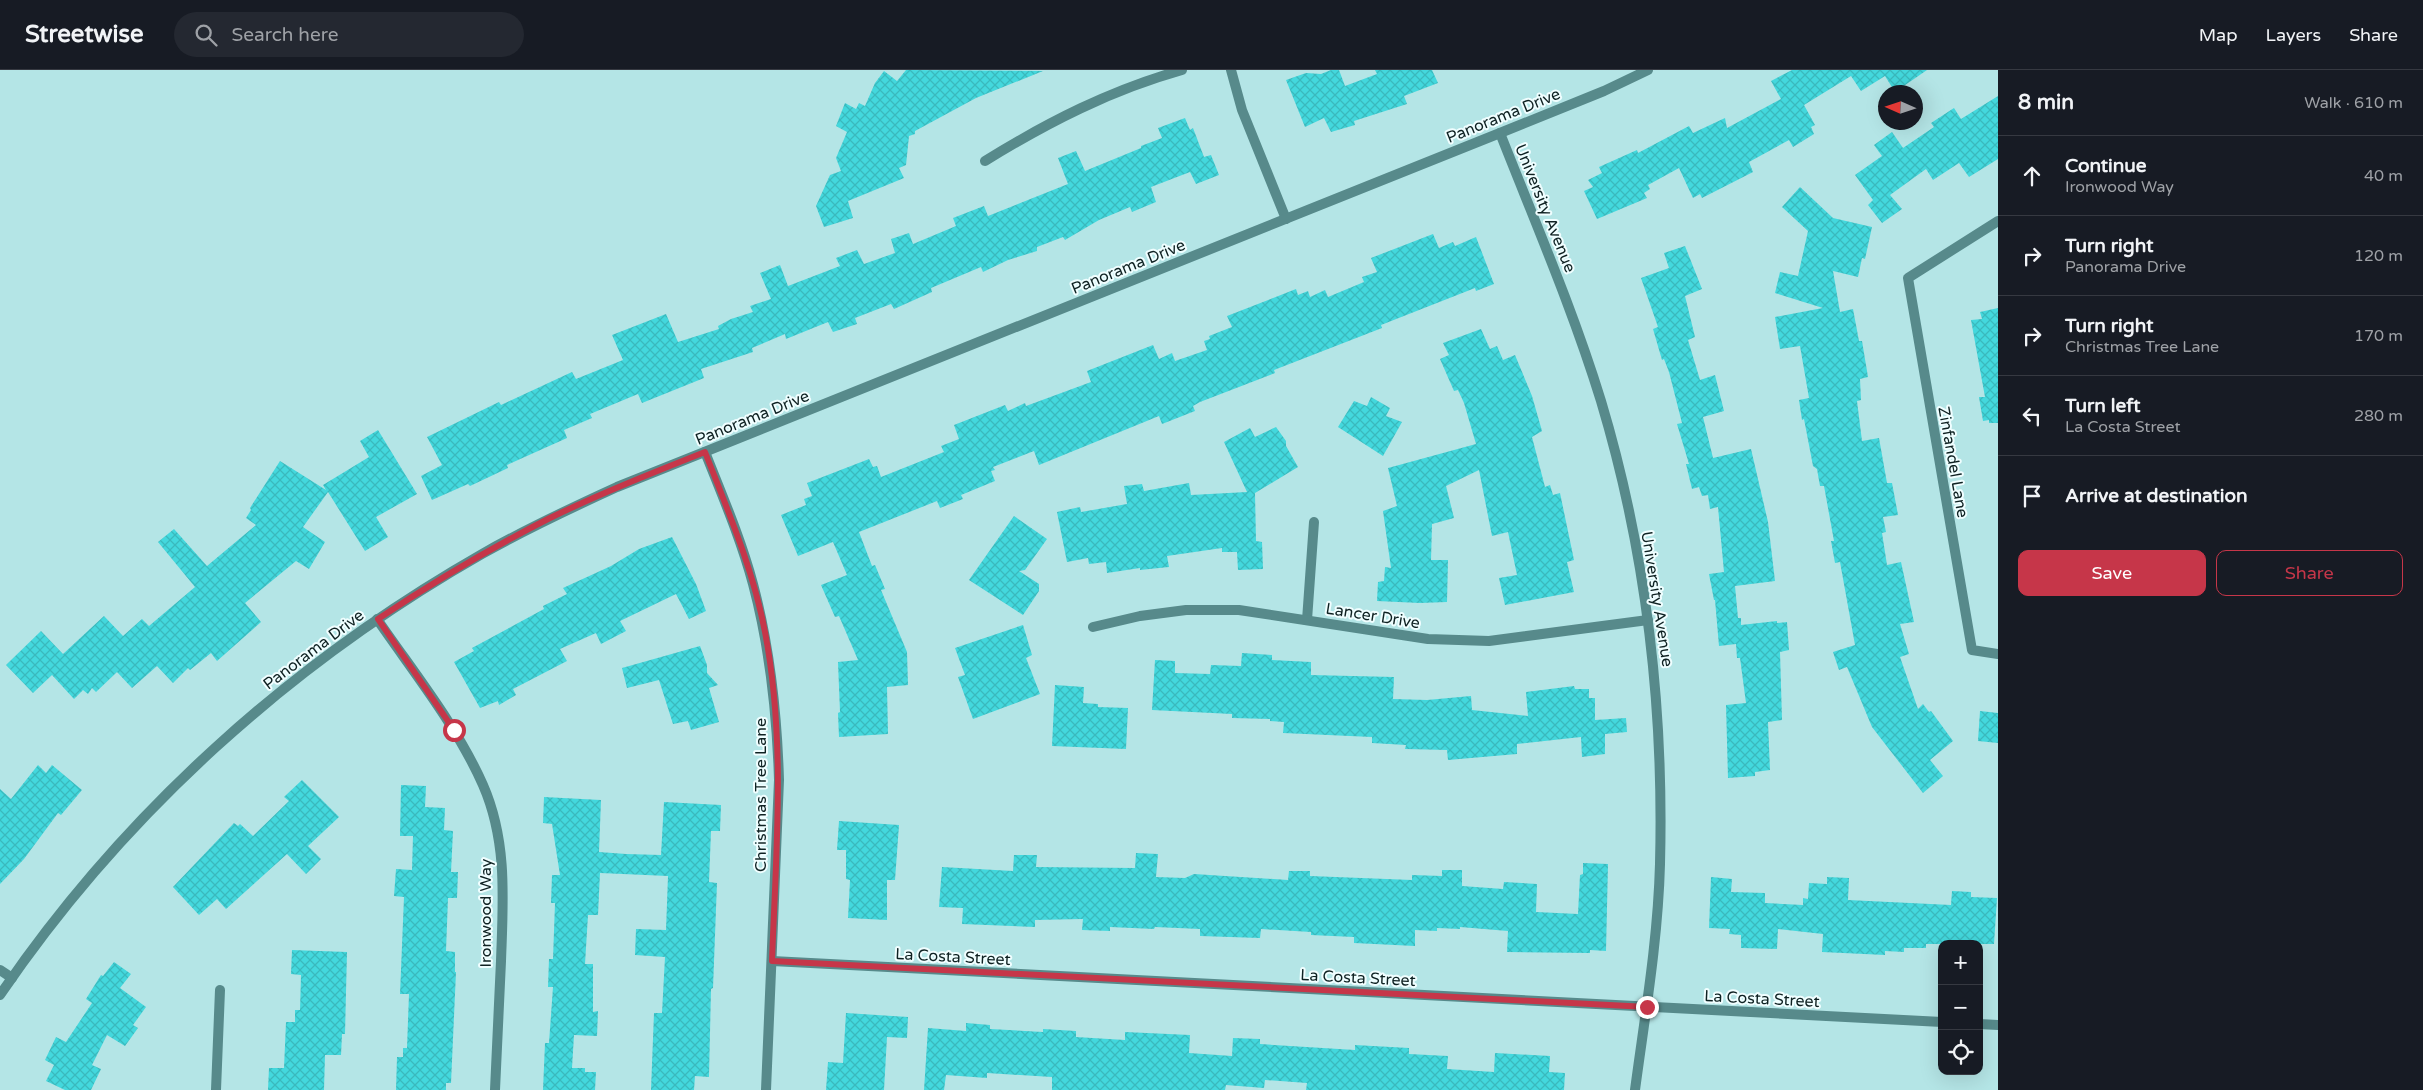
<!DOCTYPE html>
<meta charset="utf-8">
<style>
:root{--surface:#171b24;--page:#242831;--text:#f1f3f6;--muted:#9ea1a6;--line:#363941;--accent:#c63649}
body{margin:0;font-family:"Varela Round",sans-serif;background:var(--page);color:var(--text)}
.controls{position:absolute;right:15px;bottom:15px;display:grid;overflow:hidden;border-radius:10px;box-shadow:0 5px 20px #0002}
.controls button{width:45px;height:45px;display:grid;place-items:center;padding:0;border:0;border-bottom:1px solid var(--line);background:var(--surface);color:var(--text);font:25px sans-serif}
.compass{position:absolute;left:1878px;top:15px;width:45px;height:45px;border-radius:50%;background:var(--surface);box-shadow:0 5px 20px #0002;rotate:273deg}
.stop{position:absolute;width:15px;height:15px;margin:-11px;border:4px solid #c63649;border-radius:50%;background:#fff}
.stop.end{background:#c63649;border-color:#fff;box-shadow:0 1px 5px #0008}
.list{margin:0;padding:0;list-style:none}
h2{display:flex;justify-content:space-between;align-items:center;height:65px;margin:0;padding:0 20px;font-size:21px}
h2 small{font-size:16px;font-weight:400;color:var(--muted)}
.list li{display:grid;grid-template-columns:32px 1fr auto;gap:15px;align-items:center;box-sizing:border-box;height:80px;padding:0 20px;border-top:1px solid var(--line)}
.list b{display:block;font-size:19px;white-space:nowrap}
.list p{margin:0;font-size:16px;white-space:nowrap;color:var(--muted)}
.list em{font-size:16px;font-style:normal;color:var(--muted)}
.actions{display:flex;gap:10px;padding:15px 20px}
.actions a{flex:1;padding:11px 0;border:1px solid var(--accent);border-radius:10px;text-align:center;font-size:18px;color:var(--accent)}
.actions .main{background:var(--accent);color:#fff}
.icon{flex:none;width:28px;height:28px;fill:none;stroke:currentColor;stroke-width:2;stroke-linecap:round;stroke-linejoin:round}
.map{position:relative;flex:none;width:1998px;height:1020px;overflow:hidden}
header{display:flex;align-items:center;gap:30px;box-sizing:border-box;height:70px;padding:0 25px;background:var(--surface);border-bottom:1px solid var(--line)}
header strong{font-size:24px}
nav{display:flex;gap:28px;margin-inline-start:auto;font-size:18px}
.search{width:350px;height:45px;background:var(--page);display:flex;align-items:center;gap:12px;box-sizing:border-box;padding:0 18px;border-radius:28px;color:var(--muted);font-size:19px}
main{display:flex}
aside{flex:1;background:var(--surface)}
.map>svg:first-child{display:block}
.building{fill:url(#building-cross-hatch)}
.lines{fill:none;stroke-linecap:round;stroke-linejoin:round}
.minor{stroke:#578a8b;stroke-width:10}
.tertiary{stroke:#578a8b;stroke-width:10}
.route{stroke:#c63649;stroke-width:6}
.labels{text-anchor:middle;stroke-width:4;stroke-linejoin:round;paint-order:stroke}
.street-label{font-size:16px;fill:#0e2122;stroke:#f0feff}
</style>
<header>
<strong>Streetwise</strong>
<div class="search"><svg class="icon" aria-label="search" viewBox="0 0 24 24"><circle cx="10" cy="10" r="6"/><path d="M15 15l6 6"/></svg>Search here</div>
<nav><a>Map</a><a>Layers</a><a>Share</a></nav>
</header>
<main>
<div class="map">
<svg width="1998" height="1020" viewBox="0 0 1998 1020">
<defs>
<pattern id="building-cross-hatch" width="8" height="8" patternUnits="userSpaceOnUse" patternTransform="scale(1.25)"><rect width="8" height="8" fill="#43d8dd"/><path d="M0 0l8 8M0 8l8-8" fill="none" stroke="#3ab9bd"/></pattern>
</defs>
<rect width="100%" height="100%" fill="#b4e5e6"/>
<g class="building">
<polygon points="906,0 1043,1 976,28 915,61 915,64 909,66 906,95 899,98 904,108 848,131 853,148 824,157 816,136 830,105 841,101 836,88 847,62 836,56 845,33 856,39 859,33 865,36 875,13 884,1 897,11"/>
<polygon points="1331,0 1339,0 1345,16 1377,4 1375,0 1432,0 1438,13 1404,26 1407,34 1354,51 1355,55 1331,62 1324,48 1305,57 1286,10 1306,3 1321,4"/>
<polygon points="1792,0 1927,0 1895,22 1885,6 1861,21 1851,6 1804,35 1815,55 1811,57 1814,64 1793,77 1789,70 1749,92 1753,102 1702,128 1700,124 1693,128 1679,98 1648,115 1650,119 1644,123 1647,128 1597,149 1584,121 1593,117 1588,110 1602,103 1599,97 1637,80 1638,83 1689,56 1693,63 1725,48 1727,58 1781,29 1771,11"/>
<polygon points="1998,26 1998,89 1969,107 1959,93 1933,110 1926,99 1890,125 1902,139 1882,153 1868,135 1873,130 1855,105 1882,86 1874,75 1892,62 1903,78 1934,57 1931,53 1954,38 1961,49"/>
<polygon points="1185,48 1190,60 1193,58 1204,87 1211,85 1219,105 1196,114 1190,102 1151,117 1156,132 1132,142 1130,137 1099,150 1065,170 1063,167 1037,177 1037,181 1008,190 983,202 981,197 931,218 932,222 894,239 891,234 855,248 857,254 833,262 828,252 786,269 785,264 752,278 753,282 701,299 704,308 642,333 638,324 590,344 592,348 564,360 567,368 507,395 508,398 470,416 468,414 432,430 421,406 442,395 427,367 499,332 501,335 572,302 576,309 623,290 612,265 666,244 678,272 719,259 718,256 731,249 753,242 750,236 771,229 760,203 780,195 788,216 840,196 836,188 857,180 864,194 895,183 891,169 909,163 913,174 956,156 953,148 984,136 988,146 1068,114 1058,88 1076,81 1085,101 1141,78 1141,76 1162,68 1158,58"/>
<polygon points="1800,117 1833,148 1872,157 1865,189 1862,188 1858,207 1833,201 1840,242 1853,239 1859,271 1862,271 1868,307 1860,309 1861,330 1857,331 1862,371 1879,368 1887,413 1892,413 1898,445 1883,447 1886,462 1882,463 1887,495 1901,492 1914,552 1900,554 1909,584 1900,587 1918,639 1923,634 1929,642 1931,641 1953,671 1930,690 1943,706 1923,723 1872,657 1847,597 1839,600 1833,582 1855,575 1840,492 1835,493 1831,471 1834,471 1824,416 1820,416 1817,399 1813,396 1804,349 1802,350 1799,330 1809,328 1800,276 1780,279 1775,247 1823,238 1775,223 1780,202 1798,206 1808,161 1782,137"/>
<polygon points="1433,164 1439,178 1453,172 1455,176 1476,167 1494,214 1476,221 1475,218 1381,255 1382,258 1274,300 1275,303 1200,332 1193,336 1195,341 1162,354 1159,346 1039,395 1034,381 993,397 995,400 991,401 995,411 961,425 963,429 940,438 937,431 859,462 872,496 875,495 885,519 881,520 907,582 908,615 887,617 888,664 839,667 838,643 840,642 838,592 858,590 839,546 835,547 821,515 847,505 833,472 798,486 781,445 806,435 804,429 812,426 807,413 869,389 873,397 877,396 881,407 944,382 941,376 959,369 954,355 1005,335 1008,341 1025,333 1026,336 1091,312 1087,301 1153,275 1159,289 1172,283 1175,291 1207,280 1204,271 1210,269 1209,266 1232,257 1227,246 1296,219 1298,225 1308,221 1310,227 1325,220 1328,227 1364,212 1362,207 1377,202 1371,188"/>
<polygon points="1685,176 1702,219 1685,226 1695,267 1688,270 1700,310 1715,305 1724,341 1703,347 1713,388 1751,379 1768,452 1775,511 1735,516 1738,548 1741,548 1741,555 1777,551 1777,553 1787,552 1789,580 1780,582 1782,650 1768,652 1770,700 1755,702 1755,706 1728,708 1726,635 1746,633 1740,588 1737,588 1736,574 1719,576 1715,530 1714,530 1709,504 1724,502 1718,437 1710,439 1708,425 1702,426 1699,417 1692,419 1686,394 1689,394 1677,354 1682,353 1669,302 1664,289 1662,290 1653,259 1658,257 1641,208 1669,198 1664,183"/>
<polygon points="1998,238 1998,353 1989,353 1989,350 1983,351 1979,327 1985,327 1971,250 1982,249 1980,242"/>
<polygon points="1481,259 1490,279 1497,276 1503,290 1515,285 1532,326 1542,361 1532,367 1545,417 1550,415 1553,425 1560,423 1574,490 1567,492 1574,522 1505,535 1499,508 1517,505 1508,462 1492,466 1479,400 1446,416 1454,448 1432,454 1431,490 1448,490 1447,532 1420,533 1377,531 1378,512 1384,511 1385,497 1391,498 1383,441 1397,436 1388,398 1476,374 1464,333 1458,320 1454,321 1440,289 1449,285 1443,273"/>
<polygon points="1371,327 1390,338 1386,346 1402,352 1383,386 1338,357 1354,331 1367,336"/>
<polygon points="1276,357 1286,371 1286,376 1298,397 1255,423 1256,471 1262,472 1263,499 1238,500 1237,482 1222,482 1222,478 1167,486 1169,497 1140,500 1140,498 1107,503 1106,492 1089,494 1088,488 1067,492 1057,442 1080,437 1081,442 1127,434 1124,416 1142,414 1144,421 1189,413 1191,425 1247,422 1224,372 1250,358 1255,367"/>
<polygon points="378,360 417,424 376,447 388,467 365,481 328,422 303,457 325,472 309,499 296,491 245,533 261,552 217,591 211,583 190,600 188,598 173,613 157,596 132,618 117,602 96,622 92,618 88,624 83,620 74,629 52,605 33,623 6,595 41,561 63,584 104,546 123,566 142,549 149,556 195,517 158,472 174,459 207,496 256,455 246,448 251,440 250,438 280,391 326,420 323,415 369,387 360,371"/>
<polygon points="1014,446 1047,469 1025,500 1019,501 1039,514 1039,521 1023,545 969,510"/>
<polygon points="672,467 696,514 706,541 689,549 676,524 620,551 626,561 601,574 596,563 560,579 567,591 513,619 516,625 499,635 498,631 480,638 454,592 474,581 472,578 544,539 543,536 567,524 563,518 611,496 639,479"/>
<polygon points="1023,555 1032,585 1026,588 1040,624 973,649 958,607 965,605 955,578"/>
<polygon points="700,576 707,595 707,603 718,615 709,618 719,652 691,660 688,651 673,654 659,610 627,618 622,598"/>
<polygon points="1242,583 1272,585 1272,590 1311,592 1311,605 1394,607 1393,629 1427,630 1471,626 1472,640 1528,646 1526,622 1574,616 1575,619 1589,619 1589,628 1595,628 1595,650 1626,648 1627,662 1605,664 1605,684 1582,687 1581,667 1517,674 1517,684 1448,690 1447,680 1405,679 1406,675 1372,673 1372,667 1283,663 1284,652 1270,651 1270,649 1232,648 1232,644 1152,640 1155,590 1175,591 1175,603 1210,604 1211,595 1241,596"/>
<polygon points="1055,615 1084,617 1083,633 1098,634 1098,637 1128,638 1126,679 1052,676"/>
<polygon points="1980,641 1998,643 1998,673 1978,671"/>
<polygon points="38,695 46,703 52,695 82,720 61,745 58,743 24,789 0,814 0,719 11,729"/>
<polygon points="302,710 339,747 308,776 321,789 306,804 287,784 226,839 217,829 199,845 173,817 234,753 238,756 240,754 253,766 289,731 284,727"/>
<polygon points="401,715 426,716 425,737 445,738 444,760 453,761 451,802 458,802 457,828 448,828 446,881 455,882 455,902 456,902 451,1013 446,1013 446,1020 396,1020 397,987 403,987 403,978 407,978 409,924 400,924 404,827 394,826 396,799 412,800 413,766 400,766"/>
<polygon points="544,727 601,730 599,782 626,784 661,785 664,732 721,735 720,761 711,761 709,812 717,813 713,918 711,919 709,1007 695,1006 694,1020 651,1020 654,943 662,943 665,887 635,885 636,859 666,860 668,806 600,803 598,845 588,845 585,894 593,894 593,942 598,941 597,966 574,965 572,998 585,998 585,1002 596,1002 595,1020 543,1020 545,973 549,973 553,917 548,917 549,889 553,889 555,833 551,833 552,805 560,805 552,754 543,753"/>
<polygon points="839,751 899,755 895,810 887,810 887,850 848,848 850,810 846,809 846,780 837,780"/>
<polygon points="1136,783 1158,784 1156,807 1185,808 1194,804 1288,810 1289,801 1310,801 1310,806 1412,810 1412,805 1442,806 1442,800 1462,800 1462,816 1503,819 1504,812 1537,814 1536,842 1578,844 1580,805 1583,804 1583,793 1608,794 1606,881 1590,880 1590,883 1507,882 1508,861 1460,857 1460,859 1437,858 1437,861 1415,860 1415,876 1354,873 1354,867 1311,865 1311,862 1261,859 1260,868 1200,866 1200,859 1155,857 1154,859 1110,857 1110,861 1082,860 1083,849 1035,850 1035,857 962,854 963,838 939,837 942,797 1013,801 1014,785 1037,785 1036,797 1135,798"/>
<polygon points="1711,807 1732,809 1731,822 1765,823 1765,833 1803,835 1803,828 1808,829 1809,813 1827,814 1827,807 1849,808 1848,830 1951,835 1952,821 1971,822 1971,827 1997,828 1994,874 1926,874 1926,878 1904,878 1904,882 1885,881 1885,885 1822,882 1823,864 1778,859 1777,879 1741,878 1741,865 1729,864 1730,859 1709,858"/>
<polygon points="292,880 347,882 345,964 342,964 341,985 325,985 324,1020 268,1020 269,998 284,998 286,952 295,952 295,940 300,940 301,905 291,904"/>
<polygon points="114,892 131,904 120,918 146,937 133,955 138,958 125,976 107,965 92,995 101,999 91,1020 65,1020 46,1011 54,995 45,990 56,967 66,972 92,933 86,929 101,905 103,906"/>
<polygon points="846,943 908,947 907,968 887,967 884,1020 826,1020 828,992 843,993"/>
<polygon points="966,953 990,955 990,959 1043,962 1043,959 1076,961 1076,967 1125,970 1125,962 1190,965 1189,983 1232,986 1233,968 1260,969 1260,974 1355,980 1355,975 1409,978 1409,984 1448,986 1447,999 1494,1002 1495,983 1550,986 1549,1002 1565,1003 1564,1020 1306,1020 1307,1013 1265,1010 1264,1018 1226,1015 1225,1020 1052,1020 1052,1007 987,1003 987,1008 946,1005 944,1020 924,1020 928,958 966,961"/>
</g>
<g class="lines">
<g class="minor">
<polyline points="1231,0 1242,40 1286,149"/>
<path d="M 985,91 C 1048,52 1111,20 1182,0"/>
<polyline points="1998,151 1908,208 1972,580 1998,584"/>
<path d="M 377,549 C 414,603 457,656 483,715 C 508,772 503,832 501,891 C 499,934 497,977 495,1020"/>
<polyline points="1307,550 1314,452"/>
<polyline points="1093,557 1140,546 1186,540 1239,540 1428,569 1489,571 1648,550"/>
<polyline points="0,900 12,908"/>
<polyline points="216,1020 220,920"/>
</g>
<g class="tertiary">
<path d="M 1500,63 C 1535,152 1573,240 1601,331 C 1646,481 1664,638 1660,794 C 1658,870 1645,945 1635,1020"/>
<path d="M 705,382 C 722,425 741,469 753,514 C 770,578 777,643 779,710 L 766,1020"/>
<polyline points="772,891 1942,952"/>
<path d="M 0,925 C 124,743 291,593 482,484 C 526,459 571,438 617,417 L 1500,63 L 1604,21 L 1648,0"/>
<polyline points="1979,954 1998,955"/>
</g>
</g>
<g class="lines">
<path class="route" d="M 454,660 L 378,549 C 432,513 489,479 548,449 C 599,424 652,403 705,382 C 728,441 753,499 765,562 C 786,671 776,781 772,891 L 1647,937"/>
</g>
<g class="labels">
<g class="street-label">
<text transform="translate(1503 45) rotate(-22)" y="6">Panorama Drive</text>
<text transform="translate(1546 138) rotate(68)" y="6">University Avenue</text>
<text transform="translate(1128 196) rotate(-22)" y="6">Panorama Drive</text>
<text transform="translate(752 347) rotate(-22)" y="6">Panorama Drive</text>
<text transform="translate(1954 392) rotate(80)" y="6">Zinfandel Lane</text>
<text transform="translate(1658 529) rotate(81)" y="6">University Avenue</text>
<text transform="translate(1373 545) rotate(9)" y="6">Lancer Drive</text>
<text transform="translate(313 579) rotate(-37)" y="6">Panorama Drive</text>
<text transform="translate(760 725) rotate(-90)" y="6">Christmas Tree Lane</text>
<text transform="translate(485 843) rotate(-90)" y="6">Ironwood Way</text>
<text transform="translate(953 886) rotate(3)" y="6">La Costa Street</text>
<text transform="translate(1358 907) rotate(3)" y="6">La Costa Street</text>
<text transform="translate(1762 928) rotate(3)" y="6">La Costa Street</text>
</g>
</g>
</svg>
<div class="controls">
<button>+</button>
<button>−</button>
<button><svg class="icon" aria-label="locate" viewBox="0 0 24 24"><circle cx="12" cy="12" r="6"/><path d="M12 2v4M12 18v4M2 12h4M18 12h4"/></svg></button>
</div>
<svg class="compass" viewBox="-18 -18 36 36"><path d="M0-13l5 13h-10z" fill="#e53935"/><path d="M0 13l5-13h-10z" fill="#9ea1a6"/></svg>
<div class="stop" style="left:454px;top:660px"></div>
<div class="stop end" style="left:1647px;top:937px"></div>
</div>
<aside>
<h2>8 min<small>Walk · 610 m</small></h2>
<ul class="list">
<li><svg class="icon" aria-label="ahead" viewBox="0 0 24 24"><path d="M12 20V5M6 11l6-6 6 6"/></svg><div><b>Continue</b><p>Ironwood Way</p></div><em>40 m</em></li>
<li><svg class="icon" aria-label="right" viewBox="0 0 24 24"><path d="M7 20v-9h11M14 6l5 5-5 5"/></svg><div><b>Turn right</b><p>Panorama Drive</p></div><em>120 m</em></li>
<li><svg class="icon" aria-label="right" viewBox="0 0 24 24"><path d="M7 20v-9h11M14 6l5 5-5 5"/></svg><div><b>Turn right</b><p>Christmas Tree Lane</p></div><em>170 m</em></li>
<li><svg class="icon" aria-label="left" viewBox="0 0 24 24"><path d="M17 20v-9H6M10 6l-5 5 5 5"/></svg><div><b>Turn left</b><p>La Costa Street</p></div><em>280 m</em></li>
<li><svg class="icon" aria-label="arrive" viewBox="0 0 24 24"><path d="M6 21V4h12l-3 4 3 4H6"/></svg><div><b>Arrive at destination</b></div></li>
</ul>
<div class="actions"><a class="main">Save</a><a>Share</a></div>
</aside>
</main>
